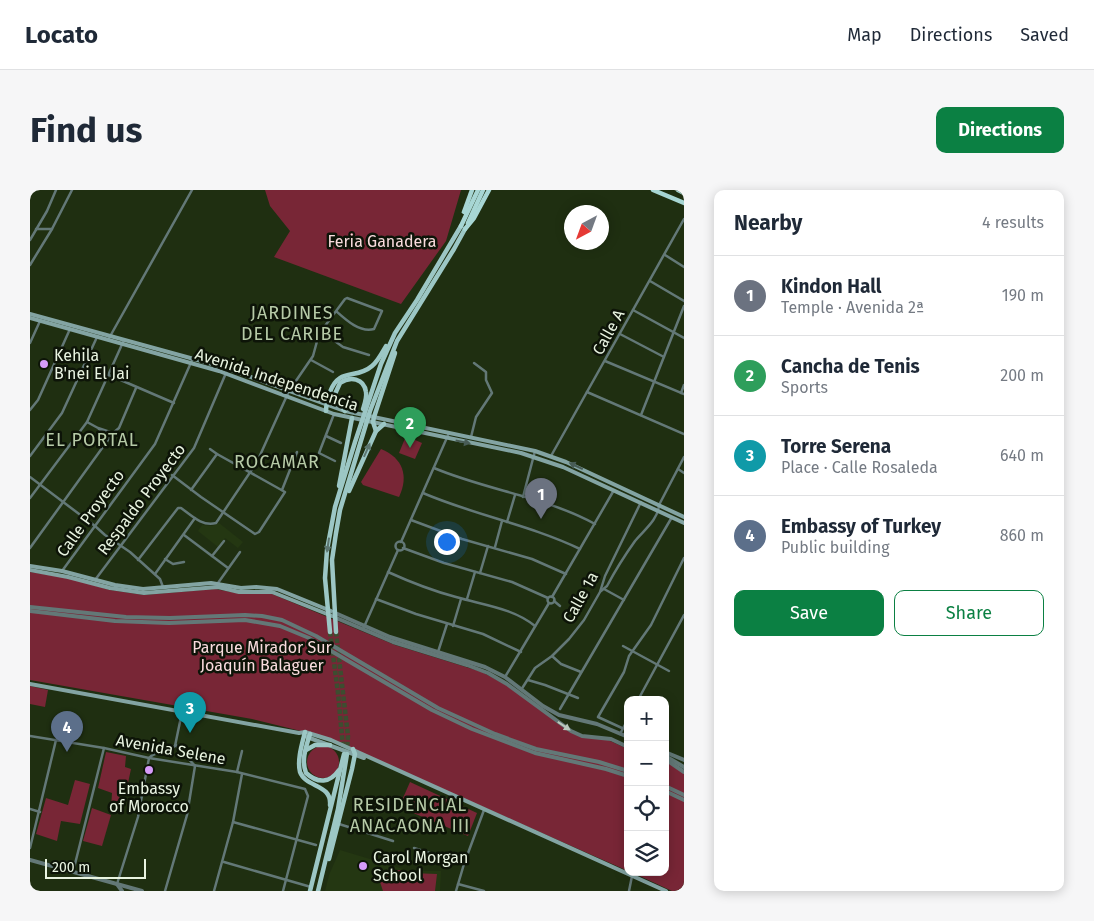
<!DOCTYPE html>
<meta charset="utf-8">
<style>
:root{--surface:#fff;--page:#f6f6f7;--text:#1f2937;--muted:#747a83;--line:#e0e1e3;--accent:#0b8043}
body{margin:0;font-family:"Fira Sans",sans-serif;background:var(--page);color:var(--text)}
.controls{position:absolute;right:15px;bottom:15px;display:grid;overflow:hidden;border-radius:10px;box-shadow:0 2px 12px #0003}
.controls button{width:45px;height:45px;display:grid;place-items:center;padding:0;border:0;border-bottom:1px solid var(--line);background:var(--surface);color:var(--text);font:25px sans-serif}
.compass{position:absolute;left:534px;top:15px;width:45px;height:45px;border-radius:50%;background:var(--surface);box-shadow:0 2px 12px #0003;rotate:221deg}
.scale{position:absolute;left:15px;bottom:12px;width:101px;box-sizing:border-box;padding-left:5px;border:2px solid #e9f4e1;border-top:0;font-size:14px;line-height:18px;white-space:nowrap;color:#e9f4e1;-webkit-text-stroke:4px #0d1408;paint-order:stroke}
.you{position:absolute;left:416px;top:351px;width:18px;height:18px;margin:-12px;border:4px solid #fff;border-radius:50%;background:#1a73e8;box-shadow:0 0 0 8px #1a73e833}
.badge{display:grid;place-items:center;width:32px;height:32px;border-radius:50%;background:var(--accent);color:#fff;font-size:16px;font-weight:700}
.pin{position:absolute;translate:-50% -41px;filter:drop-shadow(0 1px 2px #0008)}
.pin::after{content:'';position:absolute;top:26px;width:18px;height:15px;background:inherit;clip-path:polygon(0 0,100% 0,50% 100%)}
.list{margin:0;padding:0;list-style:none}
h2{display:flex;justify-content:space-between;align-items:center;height:65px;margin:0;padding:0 20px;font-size:21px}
h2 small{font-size:16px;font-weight:400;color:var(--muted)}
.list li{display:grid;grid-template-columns:32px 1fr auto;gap:15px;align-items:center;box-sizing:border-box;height:80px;padding:0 20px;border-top:1px solid var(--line)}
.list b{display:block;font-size:19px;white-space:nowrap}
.list p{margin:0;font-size:16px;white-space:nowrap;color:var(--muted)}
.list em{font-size:16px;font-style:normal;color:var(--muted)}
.actions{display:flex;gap:10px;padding:15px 20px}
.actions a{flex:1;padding:11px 0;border:1px solid var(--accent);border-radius:10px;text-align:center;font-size:18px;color:var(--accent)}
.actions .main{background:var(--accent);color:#fff}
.icon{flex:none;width:28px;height:28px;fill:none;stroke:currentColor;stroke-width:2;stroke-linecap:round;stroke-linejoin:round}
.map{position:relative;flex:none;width:654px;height:701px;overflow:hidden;border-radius:10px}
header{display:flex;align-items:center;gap:30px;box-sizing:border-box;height:70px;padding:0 25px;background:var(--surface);border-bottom:1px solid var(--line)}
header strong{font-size:24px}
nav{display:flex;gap:28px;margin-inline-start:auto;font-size:18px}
.intro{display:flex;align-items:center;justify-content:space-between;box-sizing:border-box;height:120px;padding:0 30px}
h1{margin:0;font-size:35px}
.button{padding:12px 22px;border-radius:10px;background:var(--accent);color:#fff;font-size:18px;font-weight:700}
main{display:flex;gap:30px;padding:0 30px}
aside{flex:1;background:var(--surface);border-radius:10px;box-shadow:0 2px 12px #0003}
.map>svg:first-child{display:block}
.built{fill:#243712}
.green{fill:#782636}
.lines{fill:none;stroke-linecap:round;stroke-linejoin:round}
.primary-tunnel{stroke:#3d4d30;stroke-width:4.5;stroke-dasharray:4.5 2;stroke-linecap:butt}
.minor{stroke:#637877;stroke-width:2.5}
.tertiary{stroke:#637877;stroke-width:4}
.secondary{stroke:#83a4a3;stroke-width:4}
.primary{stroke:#9cc7c5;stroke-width:4.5}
.trunk{stroke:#a7d6d4;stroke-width:4.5}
.oneway{fill:#485c56}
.oneway2{fill:#5c7670}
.oneway3{fill:#bac9bc}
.poi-dot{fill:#d69bfa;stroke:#0d1408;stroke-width:2}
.labels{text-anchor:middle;stroke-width:5;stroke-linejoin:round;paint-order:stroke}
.park-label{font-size:16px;fill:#f9dbdd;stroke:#0d1408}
.street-label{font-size:16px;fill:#e9f4e1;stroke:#0d1408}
.poi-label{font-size:16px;fill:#e9f4e1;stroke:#0d1408;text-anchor:start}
.neighbourhood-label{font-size:18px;letter-spacing:1px;fill:#b6caa7;stroke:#0d1408}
</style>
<header>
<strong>Locato</strong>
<nav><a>Map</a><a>Directions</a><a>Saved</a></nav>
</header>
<div class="intro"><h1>Find us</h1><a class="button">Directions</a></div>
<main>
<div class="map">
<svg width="654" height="701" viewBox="0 0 654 701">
<rect width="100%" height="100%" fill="#1f2f11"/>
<g class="built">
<polygon points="189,333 213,352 208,358 195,348 188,357 168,341 172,335 182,336"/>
<polygon points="310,660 380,681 411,681 410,701 295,701 299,685"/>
</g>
<g class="green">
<polygon points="235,0 431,0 416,51 371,114 244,67 260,41 240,16"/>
<polygon points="376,246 392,253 385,269 369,263"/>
<path d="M 351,259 C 373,268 379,286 369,307 L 333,295 L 331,292 Z"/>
<polygon points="0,382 38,388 80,400 114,405 185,399 212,404 242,404 365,455 452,482 476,495 548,545 578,550 598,559 598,681 295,547 222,529 0,490"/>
<polygon points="0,496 18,500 15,517 0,514"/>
<circle cx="293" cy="572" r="16"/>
<polygon points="76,562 96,566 95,577 101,579 98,593 91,593 88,606 92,610 89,620 81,618 82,603 68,598"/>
<polygon points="635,569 654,581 654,701 642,701 601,682 635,682"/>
<polygon points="45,590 60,594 50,634 31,631 27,651 6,644 16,608 38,615"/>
<polygon points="380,592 447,623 438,646 369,617"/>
<polygon points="62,618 81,625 72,656 53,651"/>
<polygon points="370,680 381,683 407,684 405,701 353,701 347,683"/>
</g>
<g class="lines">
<g class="primary-tunnel">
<polyline points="300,442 308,503 313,557"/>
<polyline points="306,442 318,546 317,560"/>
</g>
<g class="minor">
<polyline points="6,39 22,39"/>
<polyline points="0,50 17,21 26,0"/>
<polyline points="635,65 654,77"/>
<polyline points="0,75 22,39 42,0"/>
<polyline points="620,91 654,111"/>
<polyline points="603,120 654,148"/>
<polyline points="291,141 313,157 339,165"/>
<polyline points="590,144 634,167"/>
<polyline points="78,150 162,0"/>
<polyline points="0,153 10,131"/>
<polyline points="281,170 303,182"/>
<polyline points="575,171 654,204"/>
<polyline points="79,185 144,213"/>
<polyline points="557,202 654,244"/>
<polyline points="651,203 654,195"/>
<polyline points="0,220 8,210 40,139"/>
<polyline points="304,224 289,263 305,271"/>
<polyline points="611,225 654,116"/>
<polyline points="57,232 68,238 83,243"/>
<polyline points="69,239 79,248"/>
<polyline points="296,246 311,253"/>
<polyline points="441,247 446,227 462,203 456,190 456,182 444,173"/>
<polyline points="180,259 187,264"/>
<polyline points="0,266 32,223 67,147"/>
<polyline points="521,266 654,29"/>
<path d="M 404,278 C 456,300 516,307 565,334"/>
<polyline points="648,279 654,283"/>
<polyline points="142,285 171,307 225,344 229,342 255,302 187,264 161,300"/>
<polyline points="0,287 65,336 75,345 100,362 130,389 133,397"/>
<polyline points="252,300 267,262"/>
<path d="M 393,303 C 444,325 500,335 550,359"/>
<polyline points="493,307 505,261"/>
<polyline points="0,308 57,232 94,150"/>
<polyline points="381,330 432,349 502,369 536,384"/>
<polyline points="477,332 485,305"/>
<polyline points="154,345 198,378"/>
<circle cx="370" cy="356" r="4.5"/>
<polyline points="371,352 419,243"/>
<polyline points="465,357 472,331"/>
<polyline points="0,358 83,243 89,238 106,198"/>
<polyline points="373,358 414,373 482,392 518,408"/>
<polyline points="182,366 194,351"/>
<polyline points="135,369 143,374 154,372"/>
<path d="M 108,370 L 148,318 L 151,318 C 161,325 172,337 186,333 L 227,272 L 259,201 L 283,166 L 289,144 L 315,109 L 317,108 L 352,121 L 344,139 C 330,143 316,130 306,121"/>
<polyline points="32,381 125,254 163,168"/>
<path d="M 358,382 C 380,392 403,401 426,407 C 453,415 483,418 505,436"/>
<polyline points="450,383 458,356"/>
<polyline points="125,384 165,328"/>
<polyline points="65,390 164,258 196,183"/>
<polyline points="188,393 210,362"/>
<polyline points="574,399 594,410"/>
<path d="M 571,401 L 577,396 C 585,381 595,365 605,351 C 614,340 628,330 629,315 L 654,267"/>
<circle cx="521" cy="410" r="3.5"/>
<polyline points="522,407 584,300"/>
<polyline points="346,409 386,424 453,444 491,462"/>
<polyline points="437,409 445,382"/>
<polyline points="524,411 530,416"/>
<polyline points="423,436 431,409"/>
<polyline points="334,437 368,360"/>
<polyline points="593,456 639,481"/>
<polyline points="408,462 417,434"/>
<polyline points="522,466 531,474 551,482"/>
<polyline points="475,487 519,413"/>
<polyline points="498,490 515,495 548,508"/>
<polyline points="491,500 505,478 522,466 539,449 554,430 570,402 575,386 611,312"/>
<polyline points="608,510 654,425"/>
<polyline points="530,519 642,327"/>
<polyline points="592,538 568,527 594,482 599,466 621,435 654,368"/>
<polyline points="590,544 598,529"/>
<polyline points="0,546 74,558 119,568 207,582 275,599 278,606 253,701"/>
<path d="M 146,555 C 150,563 159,568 165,576"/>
<path d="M 119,568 C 126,560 137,563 145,556 L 152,522"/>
<polyline points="207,582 212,561"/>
<polyline points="0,619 10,622"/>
<polyline points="203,632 286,655"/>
<polyline points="309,634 363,651"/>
<polyline points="0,658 26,550"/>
<polyline points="384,658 434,674"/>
<polyline points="194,672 281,697"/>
<polyline points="43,682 74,558"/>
<polyline points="87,694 108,627 119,568"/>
<polyline points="428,694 454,701"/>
<polyline points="135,701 157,625 165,576"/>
<polyline points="184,701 203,632 212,584"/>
<polyline points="426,701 434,674 454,620"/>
<polyline points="599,701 602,686"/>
</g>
<g class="tertiary">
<polyline points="0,417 96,427 140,428 215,425 232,426 252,430 286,446 408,518 465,544 506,559 569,572 598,581"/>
<polyline points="0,421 85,431 139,433 215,430 250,436 279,448 402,520 442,539 505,563 576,579 598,586"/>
<polyline points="303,422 360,447 455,477 475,487 513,516 529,525 567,534 598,547"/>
<polyline points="304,427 363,452 437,475 458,483 477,494 541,541 552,546 581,549 598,557"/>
<polyline points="635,562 654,570"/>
<polyline points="637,567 654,577"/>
<polyline points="635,569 654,582"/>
<polyline points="635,596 654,605"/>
<polyline points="635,601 654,610"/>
<polyline points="0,670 112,701"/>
<polyline points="87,694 92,701"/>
</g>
<g class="secondary">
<polyline points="0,124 193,177 315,221 505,261 536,272 654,327"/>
<polyline points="0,128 189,181 304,224 491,263 533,277 654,333"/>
<polyline points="0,376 32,381 85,395 113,399 181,393 211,398 226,397 247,399 301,421"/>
<polyline points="0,380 38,387 80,398 114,403 188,397 209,402 242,402 302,426"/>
<polyline points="0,494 269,543 275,542 301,550 636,701"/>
<polyline points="277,547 334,568"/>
</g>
<g class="primary">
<path d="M 296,221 C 296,214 298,208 300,202 C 309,177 326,190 342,176 C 348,171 352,163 356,156"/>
<path d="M 315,221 L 308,213 L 305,204 L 310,193 C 320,186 334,188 336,202 C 337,208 335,213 333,219"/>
<polyline points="346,241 343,232 344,227 365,163"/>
<polyline points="309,296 322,228"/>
<polyline points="319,301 346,241 354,234"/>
<polyline points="300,442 295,388 297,360 305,317 325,252 351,174 365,143 387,110 431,36"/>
<polyline points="306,442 302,370 306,343 310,320 340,221 367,151 424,59 435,39"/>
<path d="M 275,542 C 272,554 267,570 270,582 C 276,598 302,594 300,615"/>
<path d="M 280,544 C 276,557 271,570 276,583 C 288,594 300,593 309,580"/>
<polyline points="276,560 285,555 300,555"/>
<polyline points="299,669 322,579 325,564 323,559"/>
<polyline points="280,701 314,564"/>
<polyline points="288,701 308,619 317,564"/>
</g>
<g class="trunk">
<polyline points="623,0 654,13"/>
<polyline points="648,0 654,3"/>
<polyline points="434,22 442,0"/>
<polyline points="438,33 453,0"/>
<polyline points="431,36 448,0"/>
<polyline points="435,39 444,28 459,0"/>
</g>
</g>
<defs><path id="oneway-solid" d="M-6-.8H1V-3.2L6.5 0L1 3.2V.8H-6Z" transform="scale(1.25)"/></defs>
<g class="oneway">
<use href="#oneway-solid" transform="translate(433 252) rotate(11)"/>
<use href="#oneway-solid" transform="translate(546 276) rotate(-155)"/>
</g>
<g class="oneway2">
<use href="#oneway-solid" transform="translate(337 260) rotate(-66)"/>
<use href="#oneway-solid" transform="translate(298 355) rotate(98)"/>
</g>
<use class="oneway3" href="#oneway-solid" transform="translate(534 536) rotate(34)"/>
<g class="poi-dot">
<circle cx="14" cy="174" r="5"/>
<circle cx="119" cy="580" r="5"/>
<circle cx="333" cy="676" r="5"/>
</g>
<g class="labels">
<g class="park-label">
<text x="352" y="57">Feria Ganadera</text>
<text x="232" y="463">Parque Mirador Sur<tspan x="232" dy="18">Joaquín Balaguer</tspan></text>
</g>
<g class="street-label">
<text transform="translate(578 142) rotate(-61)" y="6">Calle A</text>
<text transform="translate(247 189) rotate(18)" y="6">Avenida Independencia</text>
<text transform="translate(111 309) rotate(-53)" y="6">Respaldo Proyecto</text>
<text transform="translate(60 323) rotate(-54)" y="6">Calle Proyecto</text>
<text transform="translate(550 407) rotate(-61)" y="6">Calle 1a</text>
<text transform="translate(141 559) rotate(10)" y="6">Avenida Selene</text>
</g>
<g class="poi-label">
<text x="24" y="171">Kehila<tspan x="24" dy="18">B'nei El Jai</tspan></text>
<text x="119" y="604" text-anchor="middle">Embassy<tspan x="119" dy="18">of Morocco</tspan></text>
<text x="343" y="673">Carol Morgan<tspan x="343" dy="18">School</tspan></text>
</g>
<g class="neighbourhood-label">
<text x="262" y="129">JARDINES<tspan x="262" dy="21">DEL CARIBE</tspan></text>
<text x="62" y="256">EL PORTAL</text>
<text x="247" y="278">ROCAMAR</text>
<text x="380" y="621">RESIDENCIAL<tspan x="380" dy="21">ANACAONA III</tspan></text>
</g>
</g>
</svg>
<div class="controls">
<button>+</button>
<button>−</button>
<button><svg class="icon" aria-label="locate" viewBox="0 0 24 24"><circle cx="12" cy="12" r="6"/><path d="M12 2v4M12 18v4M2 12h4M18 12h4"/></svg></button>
<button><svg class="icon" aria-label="layers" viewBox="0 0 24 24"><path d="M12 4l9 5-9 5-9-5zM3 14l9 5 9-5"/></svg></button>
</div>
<svg class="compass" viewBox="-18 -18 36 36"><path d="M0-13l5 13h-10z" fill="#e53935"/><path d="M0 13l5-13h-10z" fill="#747a83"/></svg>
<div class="scale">200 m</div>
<div class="you"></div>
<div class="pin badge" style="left:511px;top:329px;background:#6b7280">1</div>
<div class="pin badge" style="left:380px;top:258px;background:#2e9e5b">2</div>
<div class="pin badge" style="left:160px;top:543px;background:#0f9aa8">3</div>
<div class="pin badge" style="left:37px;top:562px;background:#5c6f8a">4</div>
</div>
<aside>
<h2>Nearby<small>4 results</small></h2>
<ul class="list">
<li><span class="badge" style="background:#6b7280">1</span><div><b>Kindon Hall</b><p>Temple · Avenida 2ª</p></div><em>190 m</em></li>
<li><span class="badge" style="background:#2e9e5b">2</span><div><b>Cancha de Tenis</b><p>Sports</p></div><em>200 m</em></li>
<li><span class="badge" style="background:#0f9aa8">3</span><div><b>Torre Serena</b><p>Place · Calle Rosaleda</p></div><em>640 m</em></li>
<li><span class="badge" style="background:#5c6f8a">4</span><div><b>Embassy of Turkey</b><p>Public building</p></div><em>860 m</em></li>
</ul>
<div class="actions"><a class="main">Save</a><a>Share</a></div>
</aside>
</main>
